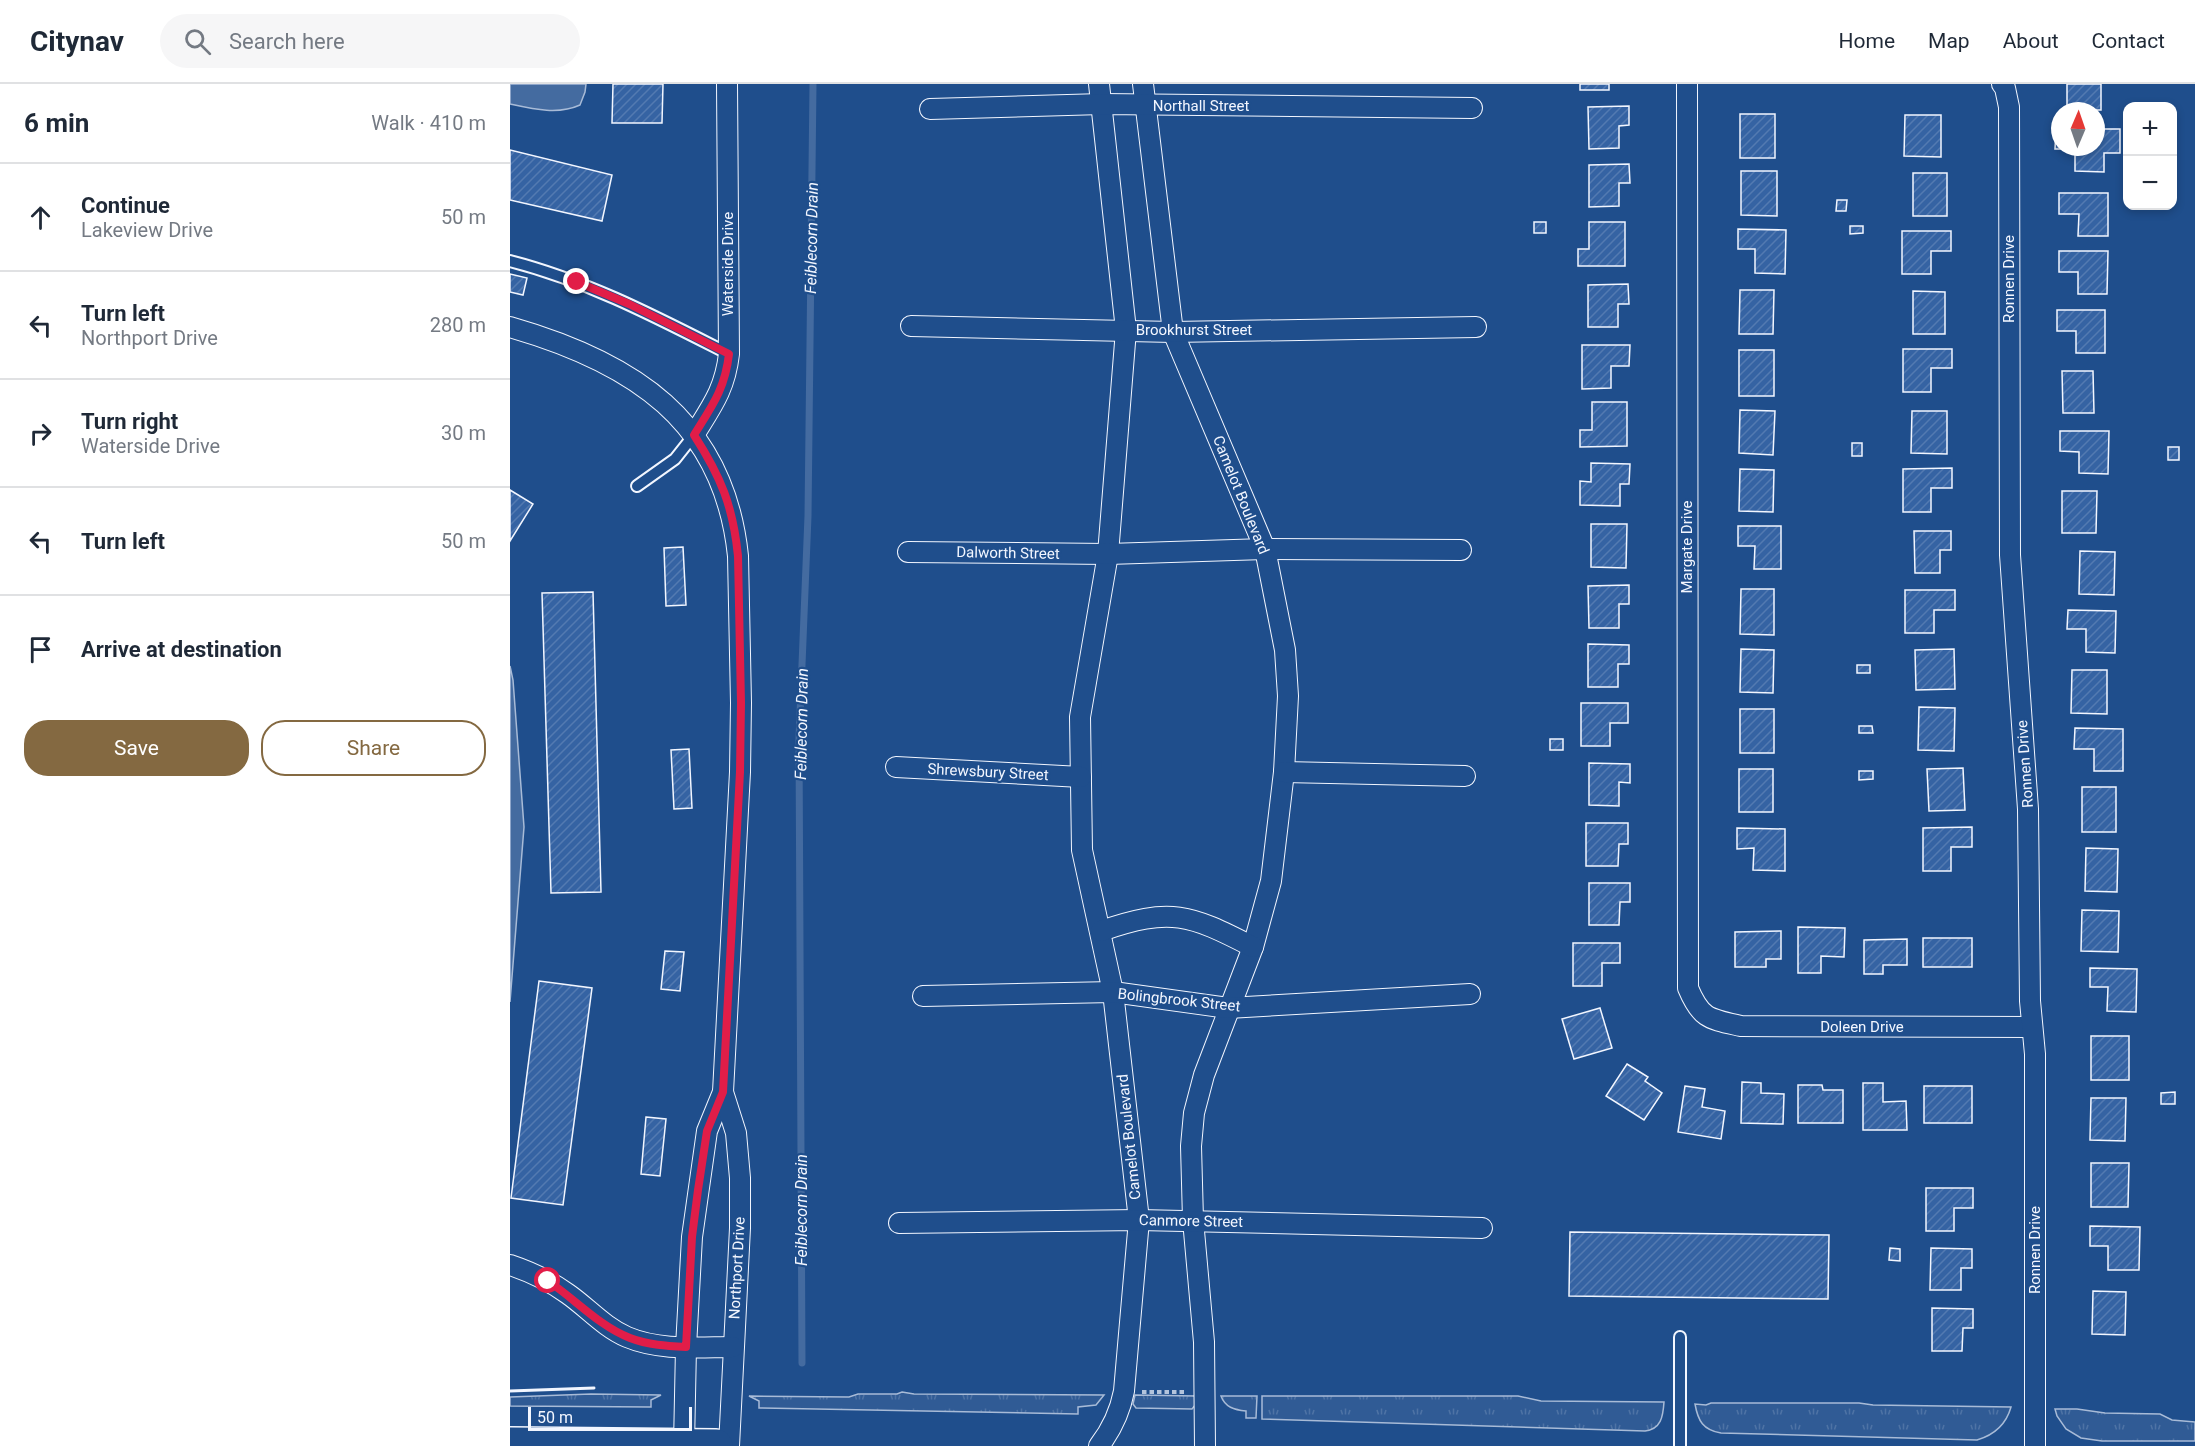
<!DOCTYPE html>
<meta charset="utf-8">
<style>
:root{--surface:#fff;--page:#f6f6f7;--text:#1f2937;--muted:#747a83;--line:#e0e1e3;--accent:#846941}
body{margin:0;font-family:Roboto,sans-serif;background:var(--page);color:var(--text)}
.controls{position:absolute;right:18px;top:18px;display:grid;overflow:hidden;border-radius:12px;box-shadow:0 3px 9px #0003}
.controls button{width:54px;height:54px;display:grid;place-items:center;padding:0;border:0;border-bottom:2px solid var(--line);background:var(--surface);color:var(--text);font:30px sans-serif}
.compass{position:absolute;left:1541px;top:18px;width:54px;height:54px;border-radius:50%;background:var(--surface);box-shadow:0 3px 9px #0003;rotate:2deg}
.scale{position:absolute;left:18px;bottom:15px;width:164px;box-sizing:border-box;padding-left:6px;border:3px solid #f2f6ff;border-top:0;font-size:16px;line-height:21px;white-space:nowrap;color:#f2f6ff;-webkit-text-stroke:4px #1f4e8c;paint-order:stroke}
.stop{position:absolute;width:18px;height:18px;margin:-14px;border:4px solid #e11d48;border-radius:50%;background:#fff}
.stop.end{background:#e11d48;border-color:#fff;box-shadow:0 2px 6px #0008}
.list{margin:0;padding:0;list-style:none}
h2{display:flex;justify-content:space-between;align-items:center;height:78px;margin:0;padding:0 24px;font-size:26px}
h2 small{font-size:20px;font-weight:400;color:var(--muted)}
.list li{display:grid;grid-template-columns:39px 1fr auto;gap:18px;align-items:center;box-sizing:border-box;height:108px;padding:0 24px;border-top:2px solid var(--line)}
.list b{display:block;font-size:22px;white-space:nowrap}
.list p{margin:0;font-size:20px;white-space:nowrap;color:var(--muted)}
.list em{font-size:20px;font-style:normal;color:var(--muted)}
.actions{display:flex;gap:12px;padding:18px 24px}
.actions a{flex:1;padding:14px 0;border:2px solid var(--accent);border-radius:24px;text-align:center;font-size:21px;color:var(--accent)}
.actions .main{background:var(--accent);color:#fff}
.icon{flex:none;width:33px;height:33px;fill:none;stroke:currentColor;stroke-width:2;stroke-linecap:round;stroke-linejoin:round}
.map{position:relative;flex:none;width:1685px;height:1362px;overflow:hidden}
header{display:flex;align-items:center;gap:36px;box-sizing:border-box;height:84px;padding:0 30px;background:var(--surface);border-bottom:2px solid var(--line)}
header strong{font-size:28px}
nav{display:flex;gap:33px;margin-inline-start:auto;font-size:21px}
.search{width:420px;height:54px;background:var(--page);display:flex;align-items:center;gap:15px;box-sizing:border-box;padding:0 21px;border-radius:33px;color:var(--muted);font-size:22px}
main{display:flex}
aside{flex:1;background:var(--surface)}
.map>svg:first-child{display:block}
.grass{fill:url(#grass-tufts);stroke:#a8bbd7;stroke-width:1.5}
.water{fill:#446ba0;stroke:#a8bbd7;stroke-width:1.5}
.lines{fill:none;stroke-linecap:round;stroke-linejoin:round}
.stream{stroke:#446ba0;stroke-width:7}
.building{fill:url(#building-hatch);stroke:#f2f6ff;stroke-width:1.5}
.service-casing{stroke:#f2f6ff;stroke-width:14}
.minor-casing{stroke:#f2f6ff;stroke-width:22}
.trunk-casing{stroke:#f2f6ff;stroke-width:36}
.path{stroke:#b3c4dc;stroke-width:4;stroke-dasharray:4.5 3;stroke-linecap:butt}
.service{stroke:#1f4e8c;stroke-width:10}
.minor{stroke:#1f4e8c;stroke-width:20}
.trunk{stroke:#1f4e8c;stroke-width:33}
.wall{stroke:#f2f6ff;stroke-width:3}
.route{stroke:#e11d48;stroke-width:8}
.labels{text-anchor:middle;stroke-width:4.5;stroke-linejoin:round;paint-order:stroke}
.street-label{font-size:15px;fill:#f2f6ff;stroke:#1f4e8c}
.water-label{font-size:16px;font-style:italic;fill:#f2f6ff;stroke:#1f4e8c}
</style>
<header>
<strong>Citynav</strong>
<div class="search"><svg class="icon" aria-label="search" viewBox="0 0 24 24"><circle cx="10" cy="10" r="6"/><path d="M15 15l6 6"/></svg>Search here</div>
<nav><a>Home</a><a>Map</a><a>About</a><a>Contact</a></nav>
</header>
<main>
<aside>
<h2>6 min<small>Walk · 410 m</small></h2>
<ul class="list">
<li><svg class="icon" aria-label="ahead" viewBox="0 0 24 24"><path d="M12 20V5M6 11l6-6 6 6"/></svg><div><b>Continue</b><p>Lakeview Drive</p></div><em>50 m</em></li>
<li><svg class="icon" aria-label="left" viewBox="0 0 24 24"><path d="M17 20v-9H6M10 6l-5 5 5 5"/></svg><div><b>Turn left</b><p>Northport Drive</p></div><em>280 m</em></li>
<li><svg class="icon" aria-label="right" viewBox="0 0 24 24"><path d="M7 20v-9h11M14 6l5 5-5 5"/></svg><div><b>Turn right</b><p>Waterside Drive</p></div><em>30 m</em></li>
<li><svg class="icon" aria-label="left" viewBox="0 0 24 24"><path d="M17 20v-9H6M10 6l-5 5 5 5"/></svg><div><b>Turn left</b></div><em>50 m</em></li>
<li><svg class="icon" aria-label="arrive" viewBox="0 0 24 24"><path d="M6 21V4h12l-3 4 3 4H6"/></svg><div><b>Arrive at destination</b></div></li>
</ul>
<div class="actions"><a class="main">Save</a><a>Share</a></div>
</aside>
<div class="map">
<svg width="1685" height="1362" viewBox="0 0 1685 1362">
<defs>
<pattern id="grass-tufts" width="24" height="20" patternUnits="userSpaceOnUse" patternTransform="scale(1.5)"><rect width="24" height="20" fill="#305b95"/><path d="M3 7l-1-3M5 7V3M7 7l1-3M15 17l-1-3M17 17v-4M19 17l1-3" fill="none" stroke="#4e73a5"/></pattern>
<pattern id="building-hatch" width="6" height="6" patternUnits="userSpaceOnUse" patternTransform="scale(1.5)"><rect width="6" height="6" fill="#3563a3"/><path d="M-1 1l2-2M0 6l6-6M5 7l2-2" fill="none" stroke="#537ab1"/></pattern>
</defs>
<rect width="100%" height="100%" fill="#1f4e8c"/>
<g class="grass">
<polygon points="392,1308 404,1310 594,1311 586,1321 568,1323 568,1330 249,1324 249,1317 239,1312 339,1313 348,1310 387,1310"/>
<polygon points="81,1310 151,1311 141,1316 141,1323 0,1322 0,1313"/>
<polygon points="625,1311 686,1312 686,1320 682,1325 626,1324 623,1320"/>
<path d="M 711,1312 L 747,1312 L 746,1334 L 736,1334 L 736,1327 C 724,1326 715,1323 711,1312 Z"/>
<path d="M 752,1312 L 1008,1312 L 1031,1317 L 1154,1318 C 1153,1333 1151,1345 1135,1347 L 752,1335 Z"/>
<path d="M 1201,1319 L 1349,1319 L 1363,1321 L 1501,1323 C 1496,1341 1484,1351 1467,1356 L 1211,1349 C 1193,1346 1188,1337 1185,1320 L 1196,1321 Z"/>
<polygon points="1545,1325 1567,1325 1595,1329 1650,1330 1662,1336 1685,1338 1685,1357 1592,1357 1571,1354 1556,1345 1547,1332"/>
</g>
<g class="water">
<path d="M 0,0 L 76,0 L 75,8 L 70,21 C 48,31 23,25 0,20 Z"/>
<polygon points="0,582 3,596 14,743 0,918"/>
</g>
<g class="lines">
<polyline class="stream" points="292,1279 289,655 298,432 303,0"/>
</g>
<g class="building">
<polygon points="103,0 153,0 152,39 102,39"/>
<rect x="1070" y="0" width="29" height="6"/>
<rect x="1557" y="0" width="34" height="26"/>
<polygon points="1119,22 1119,41 1109,42 1109,64 1079,65 1078,23"/>
<rect x="1230" y="30" width="35" height="44"/>
<polygon points="1395,31 1431,31 1431,73 1394,72"/>
<polygon points="1546,45 1550,45 1550,63 1586,63 1586,45 1610,45 1610,69 1594,69 1594,88 1565,87 1565,65 1545,65"/>
<polygon points="0,66 102,91 92,137 0,116"/>
<polygon points="1119,80 1120,99 1109,99 1109,122 1079,123 1079,81"/>
<polygon points="1231,87 1267,87 1267,132 1231,131"/>
<rect x="1403" y="89" width="34" height="43"/>
<polygon points="1549,109 1598,109 1598,152 1568,152 1569,130 1549,130"/>
<polygon points="1327,116 1337,116 1336,127 1326,127"/>
<rect x="1024" y="138" width="12" height="11"/>
<polygon points="1079,138 1115,138 1115,182 1068,182 1068,165 1079,165"/>
<polygon points="1340,142 1353,142 1353,149 1340,150"/>
<polygon points="1228,145 1276,146 1275,190 1245,189 1245,165 1228,165"/>
<polygon points="1392,147 1441,147 1441,167 1421,167 1421,190 1392,190"/>
<polygon points="1549,167 1598,167 1597,210 1568,210 1568,188 1549,188"/>
<polygon points="0,190 17,194 13,211 0,208"/>
<polygon points="1118,200 1119,220 1108,220 1108,243 1078,243 1078,201"/>
<polygon points="1230,206 1264,206 1263,250 1229,250"/>
<polygon points="1403,207 1435,208 1435,250 1403,250"/>
<polygon points="1547,226 1595,226 1595,269 1566,269 1566,247 1547,247"/>
<polygon points="1072,261 1120,261 1119,282 1101,282 1101,304 1072,305"/>
<polygon points="1393,265 1442,265 1442,284 1421,284 1421,308 1393,308"/>
<rect x="1229" y="266" width="35" height="46"/>
<polygon points="1552,287 1583,287 1584,329 1553,329"/>
<polygon points="1082,318 1117,318 1117,362 1070,363 1070,346 1082,346"/>
<polygon points="1230,326 1265,327 1263,371 1229,369"/>
<polygon points="1402,327 1437,327 1437,370 1401,369"/>
<polygon points="1550,347 1599,347 1598,390 1569,389 1569,368 1550,367"/>
<rect x="1342" y="359" width="10" height="13"/>
<rect x="1658" y="363" width="11" height="13"/>
<polygon points="1081,379 1120,380 1119,400 1110,400 1110,422 1070,421 1070,397 1081,398"/>
<polygon points="1442,384 1442,404 1421,404 1421,428 1393,428 1393,385"/>
<polygon points="1230,385 1264,386 1263,428 1229,427"/>
<polygon points="0,406 23,420 0,457"/>
<polygon points="1552,407 1587,407 1586,449 1552,449"/>
<polygon points="1081,440 1117,440 1116,484 1081,483"/>
<polygon points="1228,442 1271,442 1271,485 1244,485 1245,462 1228,462"/>
<polygon points="1404,447 1441,447 1441,466 1430,466 1430,489 1405,489"/>
<polygon points="173,463 176,521 156,522 154,464"/>
<polygon points="1570,467 1605,468 1604,511 1569,510"/>
<polygon points="1119,501 1119,520 1109,520 1109,544 1079,544 1078,502"/>
<polygon points="1231,505 1264,505 1264,551 1230,550"/>
<polygon points="1395,506 1445,506 1445,526 1424,526 1424,549 1395,549"/>
<polygon points="83,508 91,808 41,809 32,509"/>
<polygon points="1558,526 1606,527 1605,569 1576,568 1576,545 1557,545"/>
<polygon points="1078,560 1119,561 1119,580 1108,580 1108,603 1078,603"/>
<polygon points="1231,565 1264,566 1263,609 1230,608"/>
<polygon points="1444,565 1445,605 1406,606 1405,566"/>
<rect x="1347" y="581" width="13" height="8"/>
<polygon points="1562,586 1597,586 1597,630 1561,629"/>
<polygon points="1071,619 1118,619 1118,639 1100,639 1100,662 1071,662"/>
<polygon points="1409,623 1445,624 1444,667 1408,666"/>
<rect x="1230" y="625" width="34" height="44"/>
<polygon points="1349,642 1362,642 1363,649 1349,649"/>
<polygon points="1565,644 1613,645 1613,687 1584,687 1584,665 1564,665"/>
<rect x="1040" y="655" width="13" height="11"/>
<polygon points="179,665 182,724 164,725 161,666"/>
<polygon points="1079,679 1120,680 1120,699 1109,698 1109,722 1079,721"/>
<polygon points="1453,684 1455,726 1419,727 1417,685"/>
<rect x="1229" y="685" width="34" height="43"/>
<polygon points="1349,687 1363,687 1363,695 1349,696"/>
<rect x="1572" y="703" width="34" height="45"/>
<polygon points="1076,739 1118,739 1118,760 1109,760 1108,782 1076,782"/>
<polygon points="1462,743 1462,763 1441,763 1441,787 1413,787 1413,744"/>
<polygon points="1227,744 1275,745 1275,787 1243,786 1244,764 1227,765"/>
<polygon points="1576,764 1608,765 1607,808 1575,807"/>
<polygon points="1079,799 1120,799 1120,818 1110,818 1109,841 1079,841"/>
<polygon points="1572,826 1609,827 1608,868 1571,867"/>
<polygon points="1288,843 1335,844 1334,873 1311,872 1311,889 1288,889"/>
<polygon points="1271,847 1271,875 1256,875 1256,883 1225,883 1225,848"/>
<rect x="1413" y="854" width="49" height="29"/>
<polygon points="1397,855 1397,881 1373,881 1373,890 1354,890 1354,856"/>
<polygon points="1063,859 1110,859 1110,879 1092,879 1092,902 1063,902"/>
<polygon points="155,867 174,868 170,907 151,905"/>
<polygon points="1580,884 1627,885 1626,928 1597,927 1598,903 1580,903"/>
<polygon points="29,897 82,904 53,1121 1,1114"/>
<polygon points="1090,924 1102,964 1064,975 1052,935"/>
<rect x="1581" y="952" width="38" height="44"/>
<polygon points="1117,980 1138,993 1135,997 1152,1009 1134,1036 1096,1012"/>
<polygon points="1232,998 1251,999 1251,1009 1274,1010 1273,1040 1231,1039"/>
<polygon points="1353,999 1373,999 1373,1018 1396,1017 1397,1046 1353,1046"/>
<polygon points="1288,1001 1312,1001 1313,1006 1333,1006 1333,1039 1288,1039"/>
<polygon points="1175,1002 1195,1005 1192,1023 1215,1027 1211,1055 1168,1048"/>
<rect x="1414" y="1002" width="48" height="37"/>
<polygon points="1665,1008 1665,1020 1651,1020 1651,1009"/>
<polygon points="1581,1014 1616,1014 1615,1057 1580,1056"/>
<polygon points="136,1033 156,1035 150,1092 131,1090"/>
<polygon points="1581,1079 1619,1079 1618,1123 1581,1123"/>
<polygon points="1416,1104 1463,1104 1463,1124 1444,1124 1444,1147 1416,1147"/>
<polygon points="1580,1142 1630,1143 1629,1186 1598,1186 1598,1162 1580,1162"/>
<polygon points="1060,1148 1319,1151 1318,1215 1059,1212"/>
<polygon points="1380,1164 1390,1165 1390,1177 1379,1176"/>
<polygon points="1421,1164 1462,1165 1462,1184 1451,1184 1451,1206 1420,1206"/>
<polygon points="1583,1207 1616,1208 1615,1251 1582,1250"/>
<polygon points="1422,1224 1463,1225 1463,1244 1453,1244 1452,1267 1422,1267"/>
</g>
<g class="lines">
<g class="service-casing">
<g id="service">
<path d="M 0,177 C 78,197 148,234 219,270"/>
<polyline points="127,402 165,375 184,351"/>
<polyline points="1170,1253 1170,1362"/>
</g>
</g>
<g class="minor-casing">
<g id="minor">
<path d="M 589,0 L 616,246 L 598,470 L 570,633 L 572,766 L 603,908 L 629,1136 L 614,1307 C 610,1328 602,1345 589,1362"/>
<polyline points="633,0 663,248 755,465 775,566 778,612 774,688 761,797 743,863 694,991 684,1029 681,1062 683,1136 694,1258 695,1362"/>
<path d="M 1177,0 L 1178,904 C 1191,935 1199,935 1231,942 L 1522,943"/>
<polyline points="1492,0 1495,4 1499,23 1500,471 1518,725 1520,917 1525,970 1525,1362"/>
<polyline points="420,25 592,20 962,24"/>
<polyline points="401,242 663,248 966,243"/>
<path d="M 0,243 C 122,278 214,336 228,472 L 231,619 L 230,688 L 213,1008 L 197,1047 L 182,1153 L 176,1263 L 174,1361"/>
<path d="M 184,351 C 202,322 215,305 219,270 L 217,0"/>
<polyline points="398,468 598,470 755,465 951,466"/>
<polyline points="386,683 571,693"/>
<polyline points="774,688 955,692"/>
<path d="M 591,847 C 661,823 679,830 743,863"/>
<polyline points="413,912 603,908 718,924 960,910"/>
<polyline points="213,1008 226,1049 230,1094 230,1144 219,1362"/>
<polyline points="389,1139 629,1136 972,1144"/>
<path d="M 0,1181 C 21,1188 40,1197 58,1210 C 78,1224 94,1243 117,1253 C 150,1267 189,1263 223,1263"/>
</g>
</g>
<g class="trunk-casing">
<polyline id="trunk" points="0,1360 206,1362"/>
</g>
<polyline class="path" points="632,1308 676,1308"/>
<use href="#service" class="service"/>
<use href="#minor" class="minor"/>
<use href="#trunk" class="trunk"/>
<polyline class="wall" points="0,1307 84,1304"/>
</g>
<g class="lines">
<path class="route" d="M 38,1197 C 65,1215 89,1242 120,1254 C 138,1261 157,1262 176,1263 L 182,1153 L 188,1106 L 197,1047 L 213,1008 L 230,688 L 231,619 L 228,472 C 223,422 211,393 184,351 C 202,322 215,305 219,270 L 119,220 L 67,198"/>
</g>
<g class="labels">
<g class="street-label">
<text x="691" y="27">Northall Street</text>
<text transform="translate(218 180) rotate(-90)" y="5">Waterside Drive</text>
<text transform="translate(1499 195) rotate(-90)" y="5">Ronnen Drive</text>
<text x="684" y="251">Brookhurst Street</text>
<text transform="translate(731 411) rotate(68)" y="5">Camelot Boulevard</text>
<text transform="translate(1177 463) rotate(-90)" y="5">Margate Drive</text>
<text transform="translate(498 469) rotate(1)" y="5">Dalworth Street</text>
<text transform="translate(1515 680) rotate(-94)" y="5">Ronnen Drive</text>
<text transform="translate(478 688) rotate(3)" y="5">Shrewsbury Street</text>
<text transform="translate(669 916) rotate(6)" y="5">Bolingbrook Street</text>
<text x="1352" y="948">Doleen Drive</text>
<text transform="translate(619 1053) rotate(-96)" y="5">Camelot Boulevard</text>
<text transform="translate(681 1137) rotate(1)" y="5">Canmore Street</text>
<text transform="translate(1525 1166) rotate(-90)" y="5">Ronnen Drive</text>
<text transform="translate(227 1184) rotate(-87)" y="5">Northport Drive</text>
</g>
<g class="water-label">
<text transform="translate(301 154) rotate(-89)" y="6">Feiblecorn Drain</text>
<text transform="translate(291 640) rotate(-89)" y="6">Feiblecorn Drain</text>
<text transform="translate(291 1126) rotate(-90)" y="6">Feiblecorn Drain</text>
</g>
</g>
</svg>
<div class="controls">
<button>+</button>
<button>−</button>
</div>
<svg class="compass" viewBox="-18 -18 36 36"><path d="M0-13l5 13h-10z" fill="#e53935"/><path d="M0 13l5-13h-10z" fill="#747a83"/></svg>
<div class="scale">50 m</div>
<div class="stop" style="left:38px;top:1197px"></div>
<div class="stop end" style="left:67px;top:198px"></div>
</div>
</main>
